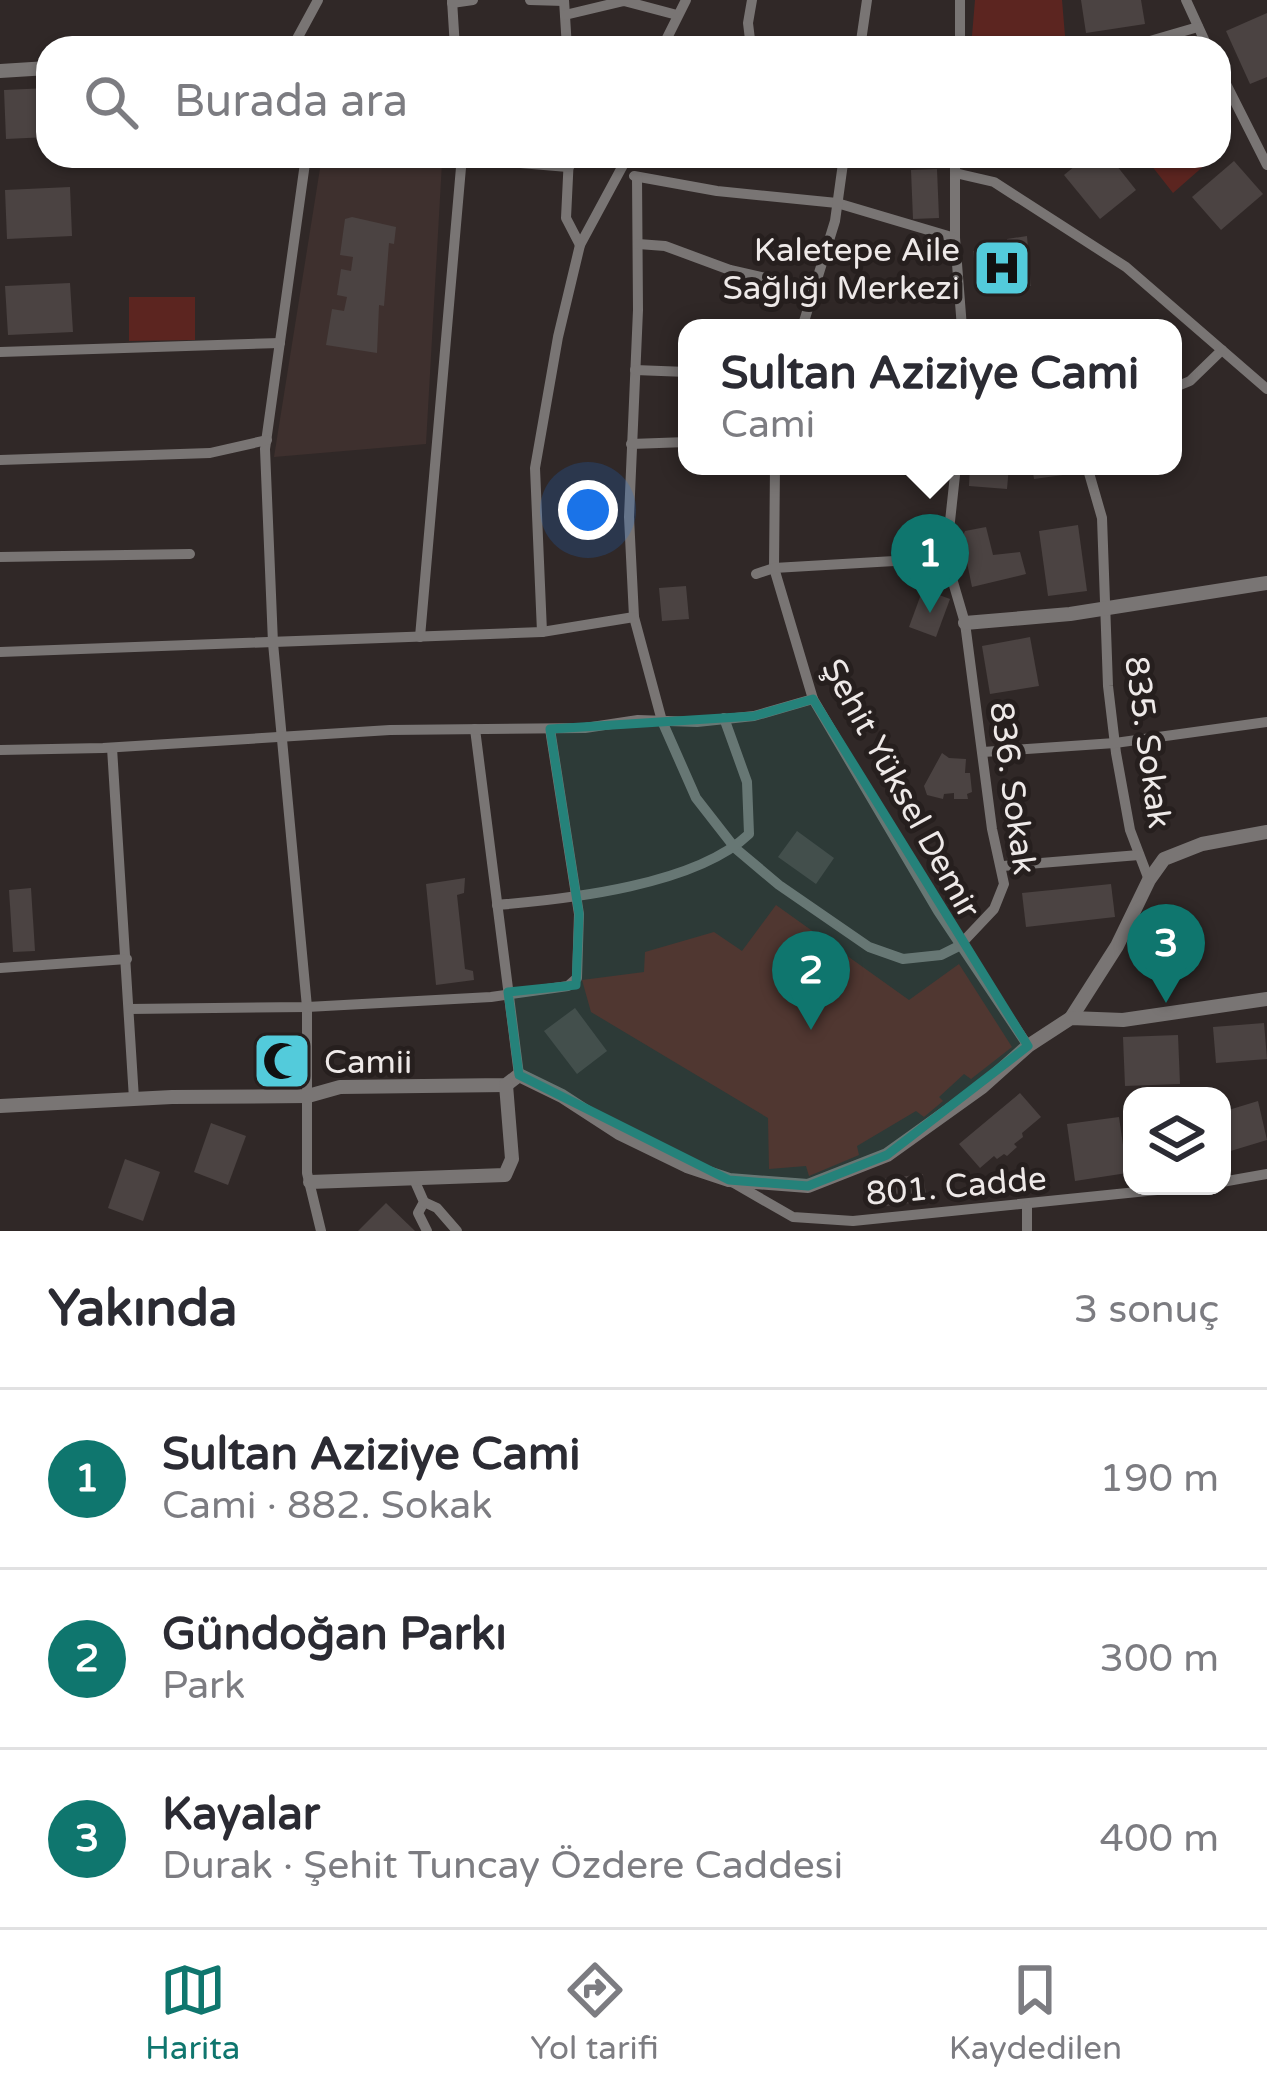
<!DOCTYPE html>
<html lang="tr">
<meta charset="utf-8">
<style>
:root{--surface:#fff;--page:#f2f2f3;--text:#2b2b33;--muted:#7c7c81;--line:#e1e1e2;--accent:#0f766e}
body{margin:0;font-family:"Varela Round",sans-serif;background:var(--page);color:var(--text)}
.controls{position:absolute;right:36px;bottom:36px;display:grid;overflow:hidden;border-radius:24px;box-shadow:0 3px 9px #0004}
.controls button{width:108px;height:108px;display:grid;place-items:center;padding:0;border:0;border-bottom:3px solid var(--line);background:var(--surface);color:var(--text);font:60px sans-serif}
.you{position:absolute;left:588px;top:510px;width:42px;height:42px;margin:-30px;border:9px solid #fff;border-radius:50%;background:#1a73e8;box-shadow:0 0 0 18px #1a73e833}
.badge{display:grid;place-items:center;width:78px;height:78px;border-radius:50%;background:var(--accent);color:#fff;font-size:39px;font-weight:700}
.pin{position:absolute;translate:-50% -99px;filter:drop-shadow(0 3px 6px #0008)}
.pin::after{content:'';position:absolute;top:63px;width:42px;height:36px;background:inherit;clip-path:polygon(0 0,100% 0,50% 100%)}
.popup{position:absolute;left:678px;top:319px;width:504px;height:156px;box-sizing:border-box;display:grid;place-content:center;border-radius:24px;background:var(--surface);filter:drop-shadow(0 3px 9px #0005);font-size:39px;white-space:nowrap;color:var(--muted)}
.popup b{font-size:45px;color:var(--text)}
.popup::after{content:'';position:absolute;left:50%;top:100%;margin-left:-24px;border:24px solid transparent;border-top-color:var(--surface)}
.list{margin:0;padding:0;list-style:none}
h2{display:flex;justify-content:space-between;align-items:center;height:156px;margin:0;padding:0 48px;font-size:51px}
h2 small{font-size:39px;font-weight:400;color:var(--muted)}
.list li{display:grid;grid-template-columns:78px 1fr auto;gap:36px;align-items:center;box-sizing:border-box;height:180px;padding:0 48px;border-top:3px solid var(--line)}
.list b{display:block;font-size:45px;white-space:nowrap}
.list p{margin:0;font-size:39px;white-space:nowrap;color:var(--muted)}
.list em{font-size:39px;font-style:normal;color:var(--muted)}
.icon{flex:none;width:66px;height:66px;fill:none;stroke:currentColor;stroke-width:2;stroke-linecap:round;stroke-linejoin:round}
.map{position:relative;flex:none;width:1267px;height:1231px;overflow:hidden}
.search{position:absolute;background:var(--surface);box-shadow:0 3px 9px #0004;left:36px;right:36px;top:36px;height:132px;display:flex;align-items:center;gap:30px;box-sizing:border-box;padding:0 42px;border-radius:36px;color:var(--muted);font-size:45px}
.sheet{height:696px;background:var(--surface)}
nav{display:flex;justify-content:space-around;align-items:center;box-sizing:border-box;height:168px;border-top:3px solid var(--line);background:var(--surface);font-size:33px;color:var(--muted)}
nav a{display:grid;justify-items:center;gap:6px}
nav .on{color:var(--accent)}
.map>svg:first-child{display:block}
.built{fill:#3e302e}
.green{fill:#5c2520}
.building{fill:#4b4342}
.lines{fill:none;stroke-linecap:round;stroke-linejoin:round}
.minor{stroke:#797574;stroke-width:10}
.tertiary{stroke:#797574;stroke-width:14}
.marked{fill:#25827a;fill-opacity:0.2;stroke:#25827a;stroke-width:9;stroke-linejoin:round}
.labels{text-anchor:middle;stroke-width:10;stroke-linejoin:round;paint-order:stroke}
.poi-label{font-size:33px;fill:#eee9e8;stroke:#261f1e;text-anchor:end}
.street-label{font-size:33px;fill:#eee9e8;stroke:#261f1e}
</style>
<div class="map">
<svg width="1267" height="1231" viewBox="0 0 1267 1231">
<rect width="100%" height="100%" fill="#302827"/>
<polygon class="built" points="322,156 437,156 442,163 426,444 274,457"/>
<g class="green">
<polygon points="975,0 1062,0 1066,48 971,48"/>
<polygon points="1144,156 1215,156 1173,193"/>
<polygon points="129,297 195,297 195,340 129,341"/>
<polygon points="776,905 909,1000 959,964 1012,1047 971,1079 964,1074 939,1097 943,1101 924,1117 916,1111 857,1146 859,1155 809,1176 806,1166 769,1169 768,1118 591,1012 582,980 644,972 645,952 714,932 742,951"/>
</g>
<g class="building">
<polygon points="1081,0 1141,0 1145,24 1086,33"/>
<polygon points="1267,13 1267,77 1250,84 1226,31"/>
<polygon points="48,88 48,137 6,139 4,90"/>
<polygon points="1087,156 1109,156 1136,190 1100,219 1064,175"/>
<polygon points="1234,161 1263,194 1221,230 1192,197"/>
<polygon points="937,169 939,218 913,219 911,170"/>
<polygon points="70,187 72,236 7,239 5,190"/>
<polygon points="352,217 396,227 394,244 389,243 384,306 379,305 377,353 326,345 332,309 344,311 347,297 337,295 341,269 351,271 353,257 340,255 345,219"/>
<polygon points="1027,236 1031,286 978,291 973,251 1007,248 1007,239"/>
<polygon points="70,283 73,332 8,335 5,286"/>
<polygon points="970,466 1009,466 1007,489 969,486"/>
<polygon points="1032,466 1069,466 1070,474 1034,479"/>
<polygon points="1078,525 1087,591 1048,596 1039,531"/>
<polygon points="986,527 993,555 1020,552 1026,574 972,587 962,538 965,531"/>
<polygon points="686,586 689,619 662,621 659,588"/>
<polygon points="923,589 950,599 936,637 909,627"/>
<polygon points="1030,637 1039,686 990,694 982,646"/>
<polygon points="942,753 949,758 966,759 965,773 970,773 972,792 967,794 968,799 954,799 954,793 944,794 943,799 927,795 924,786"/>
<polygon points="797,831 834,858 816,884 778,857"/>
<polygon points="465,878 464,893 457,895 465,969 473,971 474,980 436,985 426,884"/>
<polygon points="1111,884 1115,917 1026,927 1022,893"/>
<polygon points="31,888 35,951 13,952 9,890"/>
<polygon points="575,1008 607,1051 577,1074 544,1031"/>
<polygon points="1264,1023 1267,1059 1216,1063 1213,1027"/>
<polygon points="1178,1035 1180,1084 1125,1086 1123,1037"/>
<polygon points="275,1044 297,1052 288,1078 266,1069"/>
<polygon points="1020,1093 1041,1117 1022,1133 1023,1137 1014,1144 1017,1147 1007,1156 1004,1154 997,1159 994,1156 980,1168 959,1144"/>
<polygon points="1258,1101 1267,1140 1224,1153 1222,1112"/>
<polygon points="1119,1117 1127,1173 1075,1181 1067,1124"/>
<polygon points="211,1123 246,1136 228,1185 194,1172"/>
<polygon points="125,1159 160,1172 143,1221 108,1208"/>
<polygon points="923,1174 927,1201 871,1208 867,1181"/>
<polygon points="386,1203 415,1231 358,1231"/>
</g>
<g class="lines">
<g class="minor">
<polyline points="452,0 455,48"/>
<polyline points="530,0 564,1"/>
<polyline points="564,0 567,48"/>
<polyline points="1186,0 1208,48"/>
<polyline points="452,3 473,0"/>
<polyline points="565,15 624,1 677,15"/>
<polyline points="292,48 318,0"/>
<polyline points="662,48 686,0"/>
<polyline points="751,48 748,23 752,0"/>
<polyline points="860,48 867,0"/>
<polyline points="960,48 960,0"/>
<polyline points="1126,48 1198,27"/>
<polyline points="1219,70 1267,165"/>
<polyline points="306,156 265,449 273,643 307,1007 307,1173 321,1231"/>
<polyline points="569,156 566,218 580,245"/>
<polyline points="955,156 955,238 962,328"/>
<polyline points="955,173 994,182 1126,267 1267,389"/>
<polyline points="634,176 717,191 837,203 955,238"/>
<polyline points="637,177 638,310 629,517 634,617 662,721 696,798 735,848 779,885 869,947 903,959 941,955 959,946 994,909 1004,884 992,829 965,623 946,558 956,466"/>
<polyline points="638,244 665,246 730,270 814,289"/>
<polyline points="802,328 835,221 844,156"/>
<polyline points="0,352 280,343"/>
<polyline points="635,370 687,372"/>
<polyline points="1173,388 1190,381 1222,350"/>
<polyline points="631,444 687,442"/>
<polyline points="0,460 210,453 267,440"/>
<polyline points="775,466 774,568 813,699 938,911 1028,1046"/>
<polyline points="1087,466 1102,518 1108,686 1116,753 1130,830 1149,880"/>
<polyline points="0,557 190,554"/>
<polyline points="756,574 774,568 946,558"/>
<polyline points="542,632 535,468 558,337 580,245 628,156"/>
<polyline points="420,637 462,156"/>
<polyline points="0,652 542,632 634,617"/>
<polyline points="475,729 519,1075"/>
<polyline points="112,748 134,1099"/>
<polyline points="0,750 103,748 390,730 585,728 638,720 697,722 754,716 813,699"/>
<polyline points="983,752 1115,743 1267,722"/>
<polyline points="1003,866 1139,855"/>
<path d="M 497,905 C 569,899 696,885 749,834 L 747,782 L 724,718"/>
<polyline points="0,968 127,959"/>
<polyline points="129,1009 307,1007 491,997 568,986 577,978 579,914 550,729"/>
<polyline points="413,1177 424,1202 418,1213 427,1231"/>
<polyline points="732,1182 793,1217 853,1221 1196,1186"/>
<polyline points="1222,1182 1267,1174"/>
<polyline points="424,1202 437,1208 457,1231"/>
<polyline points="1027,1206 1027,1231"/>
</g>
<g class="tertiary">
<polyline points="0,71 48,68"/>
<polyline points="461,156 568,165"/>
<polyline points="965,623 1070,614 1267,583"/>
<polyline points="1071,1018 1117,946 1149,880 1164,859 1202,844 1267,832"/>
<polyline points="0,1106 172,1097 308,1096 340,1087 506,1085 519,1075 562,1096 619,1133 687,1166 729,1180 808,1186 887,1155 982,1087 1028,1046 1071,1018 1123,1020 1267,999"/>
<polyline points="310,1182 505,1175 512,1159 506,1085"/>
</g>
</g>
<path class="marked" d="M 813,699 L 1028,1046 L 887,1155 L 808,1186 L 729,1180 L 519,1075 L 508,992 L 576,985 L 579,914 L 550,729 L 754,716 Z"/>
<defs>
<g id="hospital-square" transform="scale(3)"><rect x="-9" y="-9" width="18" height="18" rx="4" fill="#53cbdb" stroke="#261f1e"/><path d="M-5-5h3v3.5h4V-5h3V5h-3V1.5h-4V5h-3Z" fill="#111"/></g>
<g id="mosque-square" transform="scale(3)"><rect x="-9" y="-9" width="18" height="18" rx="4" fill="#53cbdb" stroke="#261f1e"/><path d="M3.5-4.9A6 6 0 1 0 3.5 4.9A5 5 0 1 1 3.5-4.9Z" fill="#111"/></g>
</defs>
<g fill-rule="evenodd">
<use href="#hospital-square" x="1002" y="268"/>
<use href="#mosque-square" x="282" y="1061"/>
</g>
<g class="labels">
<g class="poi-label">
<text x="960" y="261">Kaletepe Aile<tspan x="960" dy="38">Sağlığı Merkezi</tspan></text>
<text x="324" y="1073" text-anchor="start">Camii</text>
</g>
<g class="street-label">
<text transform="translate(1149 742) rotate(82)" y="12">835. Sokak</text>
<text transform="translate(902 788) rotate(61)" y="12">Şehit Yüksel Demir</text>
<text transform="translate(1014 788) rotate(82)" y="12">836. Sokak</text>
<text transform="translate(956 1185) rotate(-5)" y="12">801. Cadde</text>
</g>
</g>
</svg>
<div class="controls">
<button><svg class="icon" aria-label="layers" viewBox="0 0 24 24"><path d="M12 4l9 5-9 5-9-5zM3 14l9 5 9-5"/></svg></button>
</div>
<div class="you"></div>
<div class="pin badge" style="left:930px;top:613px">1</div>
<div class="popup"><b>Sultan Aziziye Cami</b>Cami</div>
<div class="pin badge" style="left:811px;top:1030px">2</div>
<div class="pin badge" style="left:1166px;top:1003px">3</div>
<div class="search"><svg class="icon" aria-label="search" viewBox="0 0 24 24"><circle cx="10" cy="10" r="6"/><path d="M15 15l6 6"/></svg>Burada ara</div>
</div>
<section class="sheet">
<h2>Yakında<small>3 sonuç</small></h2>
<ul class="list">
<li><span class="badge">1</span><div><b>Sultan Aziziye Cami</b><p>Cami · 882. Sokak</p></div><em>190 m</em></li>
<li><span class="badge">2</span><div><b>Gündoğan Parkı</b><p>Park</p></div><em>300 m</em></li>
<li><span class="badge">3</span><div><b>Kayalar</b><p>Durak · Şehit Tuncay Özdere Caddesi</p></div><em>400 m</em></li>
</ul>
</section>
<nav>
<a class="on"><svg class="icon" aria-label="map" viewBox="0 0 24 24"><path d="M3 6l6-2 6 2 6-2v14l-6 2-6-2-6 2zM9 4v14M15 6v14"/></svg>Harita</a>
<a><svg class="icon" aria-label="directions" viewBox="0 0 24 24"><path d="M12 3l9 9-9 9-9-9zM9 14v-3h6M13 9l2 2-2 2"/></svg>Yol tarifi</a>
<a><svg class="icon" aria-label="saved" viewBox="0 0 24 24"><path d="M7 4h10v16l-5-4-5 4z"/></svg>Kaydedilen</a>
</nav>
